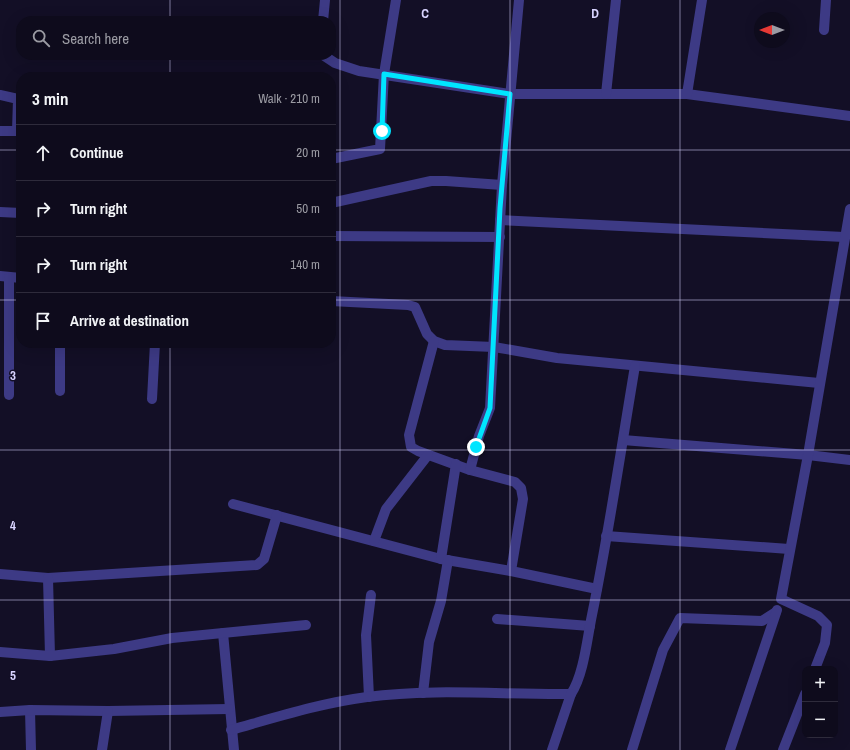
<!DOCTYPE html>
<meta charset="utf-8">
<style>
:root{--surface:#0e0b1c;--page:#171425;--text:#f1f3f6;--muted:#9b9ba3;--line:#2e2b3b}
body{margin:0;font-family:"Archivo Narrow",sans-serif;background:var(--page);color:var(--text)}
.controls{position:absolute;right:12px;bottom:12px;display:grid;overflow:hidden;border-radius:8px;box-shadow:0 4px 16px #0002}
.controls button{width:36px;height:36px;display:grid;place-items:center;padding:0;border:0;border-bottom:1px solid var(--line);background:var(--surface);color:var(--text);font:20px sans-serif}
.compass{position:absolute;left:754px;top:12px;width:36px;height:36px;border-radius:50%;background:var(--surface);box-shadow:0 4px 16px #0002;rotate:270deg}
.stop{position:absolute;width:12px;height:12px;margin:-9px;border:3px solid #00e5ff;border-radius:50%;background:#fff}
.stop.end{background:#00e5ff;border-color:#fff;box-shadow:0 1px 4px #0008}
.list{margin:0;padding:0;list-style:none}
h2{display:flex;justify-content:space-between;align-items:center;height:52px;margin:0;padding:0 16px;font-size:17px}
h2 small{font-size:13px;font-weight:400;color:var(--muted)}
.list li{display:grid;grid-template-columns:26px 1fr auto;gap:12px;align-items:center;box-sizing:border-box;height:56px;padding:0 16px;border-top:1px solid var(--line)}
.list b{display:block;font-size:15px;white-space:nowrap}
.list em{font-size:13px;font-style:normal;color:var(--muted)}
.icon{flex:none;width:22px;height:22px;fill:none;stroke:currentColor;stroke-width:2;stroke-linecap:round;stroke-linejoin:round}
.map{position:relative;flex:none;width:850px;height:750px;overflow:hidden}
.search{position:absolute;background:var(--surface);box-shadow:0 4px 16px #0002;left:16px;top:16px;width:320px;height:44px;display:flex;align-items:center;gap:10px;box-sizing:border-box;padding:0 14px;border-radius:16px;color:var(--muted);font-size:15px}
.panel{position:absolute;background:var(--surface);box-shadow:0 4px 16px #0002;left:16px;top:72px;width:320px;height:276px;border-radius:16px}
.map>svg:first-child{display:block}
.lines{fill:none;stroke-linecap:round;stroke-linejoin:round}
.minor{stroke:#3d3a85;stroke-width:10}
.route{stroke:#00e5ff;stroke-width:5}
.grid{fill:none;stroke:#d9d4ff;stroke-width:1;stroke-opacity:0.55}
.grid-label{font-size:13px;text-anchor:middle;font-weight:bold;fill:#d9d4ff;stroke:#130f26;stroke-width:3;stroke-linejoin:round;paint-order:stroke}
</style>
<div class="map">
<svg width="850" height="750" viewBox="0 0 850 750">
<rect width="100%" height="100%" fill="#130f26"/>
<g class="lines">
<g class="minor">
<polyline points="323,21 325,0"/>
<polyline points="824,30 826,0"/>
<polyline points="323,55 335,63 359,71 510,94 687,94 850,116"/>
<polyline points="606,94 616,0"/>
<polyline points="687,94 702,0"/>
<polyline points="0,95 18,99 17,131"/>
<polyline points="0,131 21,131"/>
<polyline points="331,159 380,149 384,74 396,0"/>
<polyline points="331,203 431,181 446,181 502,185"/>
<polyline points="0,212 21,213"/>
<polyline points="500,220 844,237"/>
<polyline points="331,236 500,237"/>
<polyline points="0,276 21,278"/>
<polyline points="9,278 9,395"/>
<polyline points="331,301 408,305 415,307 427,334 434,341 445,345 494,347 557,358 819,383"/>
<polyline points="434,341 409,435 411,447 418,451 470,470 515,482 521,488 523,499 511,571"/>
<polyline points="60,343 60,391"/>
<polyline points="152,399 155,343"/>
<polyline points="623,440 808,455 850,460"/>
<polyline points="470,470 479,436 490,408 502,185 519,0"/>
<polyline points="233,504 441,559 511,571 597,589"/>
<polyline points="606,536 789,549"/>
<polyline points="374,541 386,509 428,455"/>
<polyline points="441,559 456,464"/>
<polyline points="0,574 48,578 257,565 264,559 277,515"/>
<polyline points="48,578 50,656"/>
<polyline points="497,619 590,626"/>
<polyline points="223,633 234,750"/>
<polyline points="0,652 50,656 114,649 172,638 306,625"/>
<polyline points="815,669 825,643 827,625 818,616 781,599 808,455 850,209"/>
<polyline points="423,693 429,642 441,601 448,560"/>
<polyline points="369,697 366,635 371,595"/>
<polyline points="30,710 31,750"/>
<polyline points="0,712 30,710 108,711 229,709"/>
<path d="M 231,730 C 277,717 321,703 367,697 C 435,688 504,695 571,694 C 584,674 587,639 592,615 C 609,532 621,449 635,366"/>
<polyline points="102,750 108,711"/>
<polyline points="552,750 571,694"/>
<polyline points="632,750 663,650 680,618 762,621 776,612"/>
<polyline points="730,750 777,610"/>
<polyline points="783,750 805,694"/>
</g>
</g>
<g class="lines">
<polyline class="route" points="382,131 384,74 510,94 500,208 490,408 476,447"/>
</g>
<path class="grid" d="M 170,0 L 170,21M 340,0 L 340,750M 510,0 L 510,750M 680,0 L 680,750M 170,55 L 170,77M 0,150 L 21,150M 331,150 L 850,150M 0,300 L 21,300M 331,300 L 850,300M 170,343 L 170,750M 0,450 L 850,450M 0,600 L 850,600"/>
<g class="grid-label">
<text x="425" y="18">C</text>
<text x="595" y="18">D</text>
<text x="13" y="380">3</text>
<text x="13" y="530">4</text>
<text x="13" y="680">5</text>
</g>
</svg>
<div class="controls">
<button>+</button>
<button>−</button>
</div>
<svg class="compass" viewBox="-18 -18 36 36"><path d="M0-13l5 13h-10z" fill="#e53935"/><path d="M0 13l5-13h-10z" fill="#9b9ba3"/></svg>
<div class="stop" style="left:382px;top:131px"></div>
<div class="stop end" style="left:476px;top:447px"></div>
<div class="search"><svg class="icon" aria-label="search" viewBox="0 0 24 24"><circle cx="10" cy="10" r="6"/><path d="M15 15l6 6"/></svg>Search here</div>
<section class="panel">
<h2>3 min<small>Walk · 210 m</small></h2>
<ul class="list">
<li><svg class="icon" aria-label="ahead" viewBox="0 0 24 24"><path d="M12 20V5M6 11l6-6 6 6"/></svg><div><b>Continue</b></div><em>20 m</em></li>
<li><svg class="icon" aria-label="right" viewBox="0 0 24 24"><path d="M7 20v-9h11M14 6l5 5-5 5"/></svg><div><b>Turn right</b></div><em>50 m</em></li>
<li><svg class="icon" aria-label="right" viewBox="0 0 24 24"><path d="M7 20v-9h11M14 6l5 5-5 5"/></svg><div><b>Turn right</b></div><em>140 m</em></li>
<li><svg class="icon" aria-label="arrive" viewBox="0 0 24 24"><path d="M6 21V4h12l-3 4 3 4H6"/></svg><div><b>Arrive at destination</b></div></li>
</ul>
</section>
</div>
